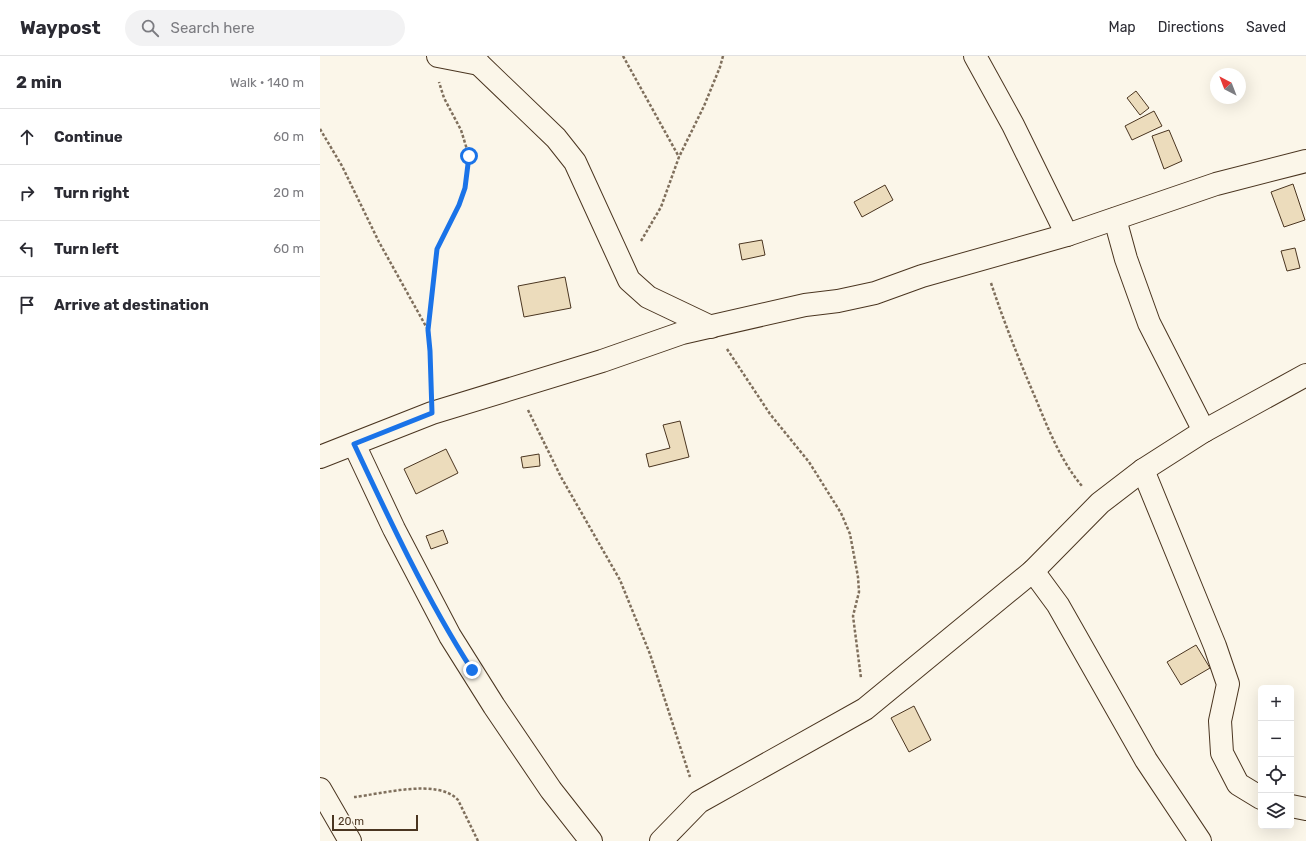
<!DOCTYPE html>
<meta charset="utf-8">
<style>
:root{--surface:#fff;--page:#f2f2f3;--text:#2b2b33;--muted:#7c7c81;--line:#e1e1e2}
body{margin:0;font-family:Rubik,sans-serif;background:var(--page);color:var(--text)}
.controls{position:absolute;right:12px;bottom:12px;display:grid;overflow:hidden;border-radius:6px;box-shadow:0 4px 16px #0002}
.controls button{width:36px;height:36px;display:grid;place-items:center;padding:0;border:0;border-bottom:1px solid var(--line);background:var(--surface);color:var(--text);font:20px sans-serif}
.compass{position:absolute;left:890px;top:12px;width:36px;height:36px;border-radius:50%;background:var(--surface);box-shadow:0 4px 16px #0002;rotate:318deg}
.scale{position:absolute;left:12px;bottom:10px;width:86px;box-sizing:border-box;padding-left:4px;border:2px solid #4a3520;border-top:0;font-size:11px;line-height:14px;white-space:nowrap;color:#4a3520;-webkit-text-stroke:3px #fbf6e9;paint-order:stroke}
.stop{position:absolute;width:12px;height:12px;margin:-9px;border:3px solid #1a73e8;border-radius:50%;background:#fff}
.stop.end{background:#1a73e8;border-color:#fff;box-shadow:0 1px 4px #0008}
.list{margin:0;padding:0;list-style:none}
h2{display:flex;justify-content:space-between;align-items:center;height:52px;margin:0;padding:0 16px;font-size:17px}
h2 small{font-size:13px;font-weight:400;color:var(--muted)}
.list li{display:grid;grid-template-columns:26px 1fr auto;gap:12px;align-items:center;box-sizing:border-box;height:56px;padding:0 16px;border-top:1px solid var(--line)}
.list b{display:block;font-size:15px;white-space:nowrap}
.list em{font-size:13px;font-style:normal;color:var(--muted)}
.icon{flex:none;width:22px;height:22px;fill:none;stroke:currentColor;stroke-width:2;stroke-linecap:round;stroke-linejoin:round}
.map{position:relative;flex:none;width:986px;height:785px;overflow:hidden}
header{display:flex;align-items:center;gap:24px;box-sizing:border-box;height:56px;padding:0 20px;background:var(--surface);border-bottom:1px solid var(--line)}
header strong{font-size:19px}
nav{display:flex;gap:22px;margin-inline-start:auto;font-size:14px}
.search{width:280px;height:36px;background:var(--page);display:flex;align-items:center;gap:10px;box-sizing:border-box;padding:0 14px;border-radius:22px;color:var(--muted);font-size:15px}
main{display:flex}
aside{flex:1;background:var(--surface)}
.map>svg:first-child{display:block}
.building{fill:#ecdcbc;stroke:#4a3520}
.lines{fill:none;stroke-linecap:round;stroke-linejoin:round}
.minor-casing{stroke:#4a3520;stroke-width:24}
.path{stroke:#7f6f5c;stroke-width:2.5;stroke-dasharray:3 2;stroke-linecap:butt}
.minor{stroke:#fbf6e9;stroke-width:22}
.route{stroke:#1a73e8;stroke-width:5}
</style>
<header>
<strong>Waypost</strong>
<div class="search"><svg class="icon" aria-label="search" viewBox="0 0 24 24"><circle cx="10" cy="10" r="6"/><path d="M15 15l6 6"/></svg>Search here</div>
<nav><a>Map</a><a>Directions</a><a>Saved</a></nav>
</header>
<main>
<aside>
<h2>2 min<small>Walk · 140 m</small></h2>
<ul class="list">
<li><svg class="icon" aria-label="ahead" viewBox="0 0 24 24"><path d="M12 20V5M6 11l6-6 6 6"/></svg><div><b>Continue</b></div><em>60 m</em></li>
<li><svg class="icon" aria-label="right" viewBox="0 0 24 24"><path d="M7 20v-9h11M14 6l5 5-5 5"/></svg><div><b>Turn right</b></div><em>20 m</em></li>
<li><svg class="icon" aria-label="left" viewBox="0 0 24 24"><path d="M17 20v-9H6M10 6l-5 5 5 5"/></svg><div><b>Turn left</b></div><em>60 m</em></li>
<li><svg class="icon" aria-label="arrive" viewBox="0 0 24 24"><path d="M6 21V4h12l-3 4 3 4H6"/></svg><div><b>Arrive at destination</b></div></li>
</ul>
</aside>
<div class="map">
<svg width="986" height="785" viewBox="0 0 986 785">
<rect width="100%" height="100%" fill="#fbf6e9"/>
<g class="building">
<polygon points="816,35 829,52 820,59 807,42"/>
<polygon points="834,55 842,70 812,84 805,70"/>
<polygon points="849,74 862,105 844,113 832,80"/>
<polygon points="973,128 985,164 964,171 951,136"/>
<polygon points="565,129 573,144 542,161 534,146"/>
<polygon points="442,184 445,199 422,204 419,188"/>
<polygon points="975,192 980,212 967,215 961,195"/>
<polygon points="245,221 251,252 204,261 198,230"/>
<polygon points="360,365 369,401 329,411 326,398 350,392 343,369"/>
<polygon points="126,393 138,417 96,438 84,413"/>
<polygon points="219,398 220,410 203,412 201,401"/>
<polygon points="123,474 128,487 111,493 106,480"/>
<polygon points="876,589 890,612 861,629 847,606"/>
<polygon points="594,650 611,684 589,696 571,662"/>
</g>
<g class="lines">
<g class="minor-casing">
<g id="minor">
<polyline points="118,0 159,8"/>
<polyline points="153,0 159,8 236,82 255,106 309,224 328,241 391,271"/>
<polyline points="655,0 693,69 747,179"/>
<polyline points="795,163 806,203 829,267 884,375"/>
<polyline points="34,388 74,473 130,580 174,650 231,734 271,785"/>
<polyline points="0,401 112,357 282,305 362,277 485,249 518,245 555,237 602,220 747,179 896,128 986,105"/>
<polyline points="823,414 895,590 908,628 900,665 902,697 918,728 941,742"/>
<polyline points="713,515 738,549 826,704 880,785"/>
<polyline points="0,733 30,785"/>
<polyline points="971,750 986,753"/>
<polyline points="341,785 379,746 545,653 713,515 780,447 823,414 884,375 986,319"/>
</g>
</g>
<g class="path">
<polyline points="303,0 359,101"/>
<polyline points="0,73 22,110 59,186 108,274 110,295 111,329"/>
<polyline points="321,185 341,151 359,101 384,50 400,11 403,0"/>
<path d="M 671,227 C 684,266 699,304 715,341 C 728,372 740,404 762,430"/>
<polyline points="108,274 117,193 139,149 145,132 149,100 141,74 124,42 119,26"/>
<polyline points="407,293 450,358 489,406 521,457 530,478 538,521 539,536 533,560 541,622"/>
<polyline points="208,354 241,421 300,524 330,598 370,721"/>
<path d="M 34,741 C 62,738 118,722 138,744 L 158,785"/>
</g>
<use href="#minor" class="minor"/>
</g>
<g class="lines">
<path class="route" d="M 149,100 L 145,132 L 139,149 L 117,193 L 108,274 L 110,295 L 112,357 L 34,388 C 70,465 106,542 152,614"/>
</g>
</svg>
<div class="controls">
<button>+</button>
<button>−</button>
<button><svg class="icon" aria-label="locate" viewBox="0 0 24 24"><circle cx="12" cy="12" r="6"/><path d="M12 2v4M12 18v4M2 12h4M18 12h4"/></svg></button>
<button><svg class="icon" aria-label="layers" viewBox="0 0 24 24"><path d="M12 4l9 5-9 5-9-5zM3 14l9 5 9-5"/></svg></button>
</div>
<svg class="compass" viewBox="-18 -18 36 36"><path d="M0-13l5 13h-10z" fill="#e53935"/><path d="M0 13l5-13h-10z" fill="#7c7c81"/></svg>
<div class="scale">20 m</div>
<div class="stop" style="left:149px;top:100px"></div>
<div class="stop end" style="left:152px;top:614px"></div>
</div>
</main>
